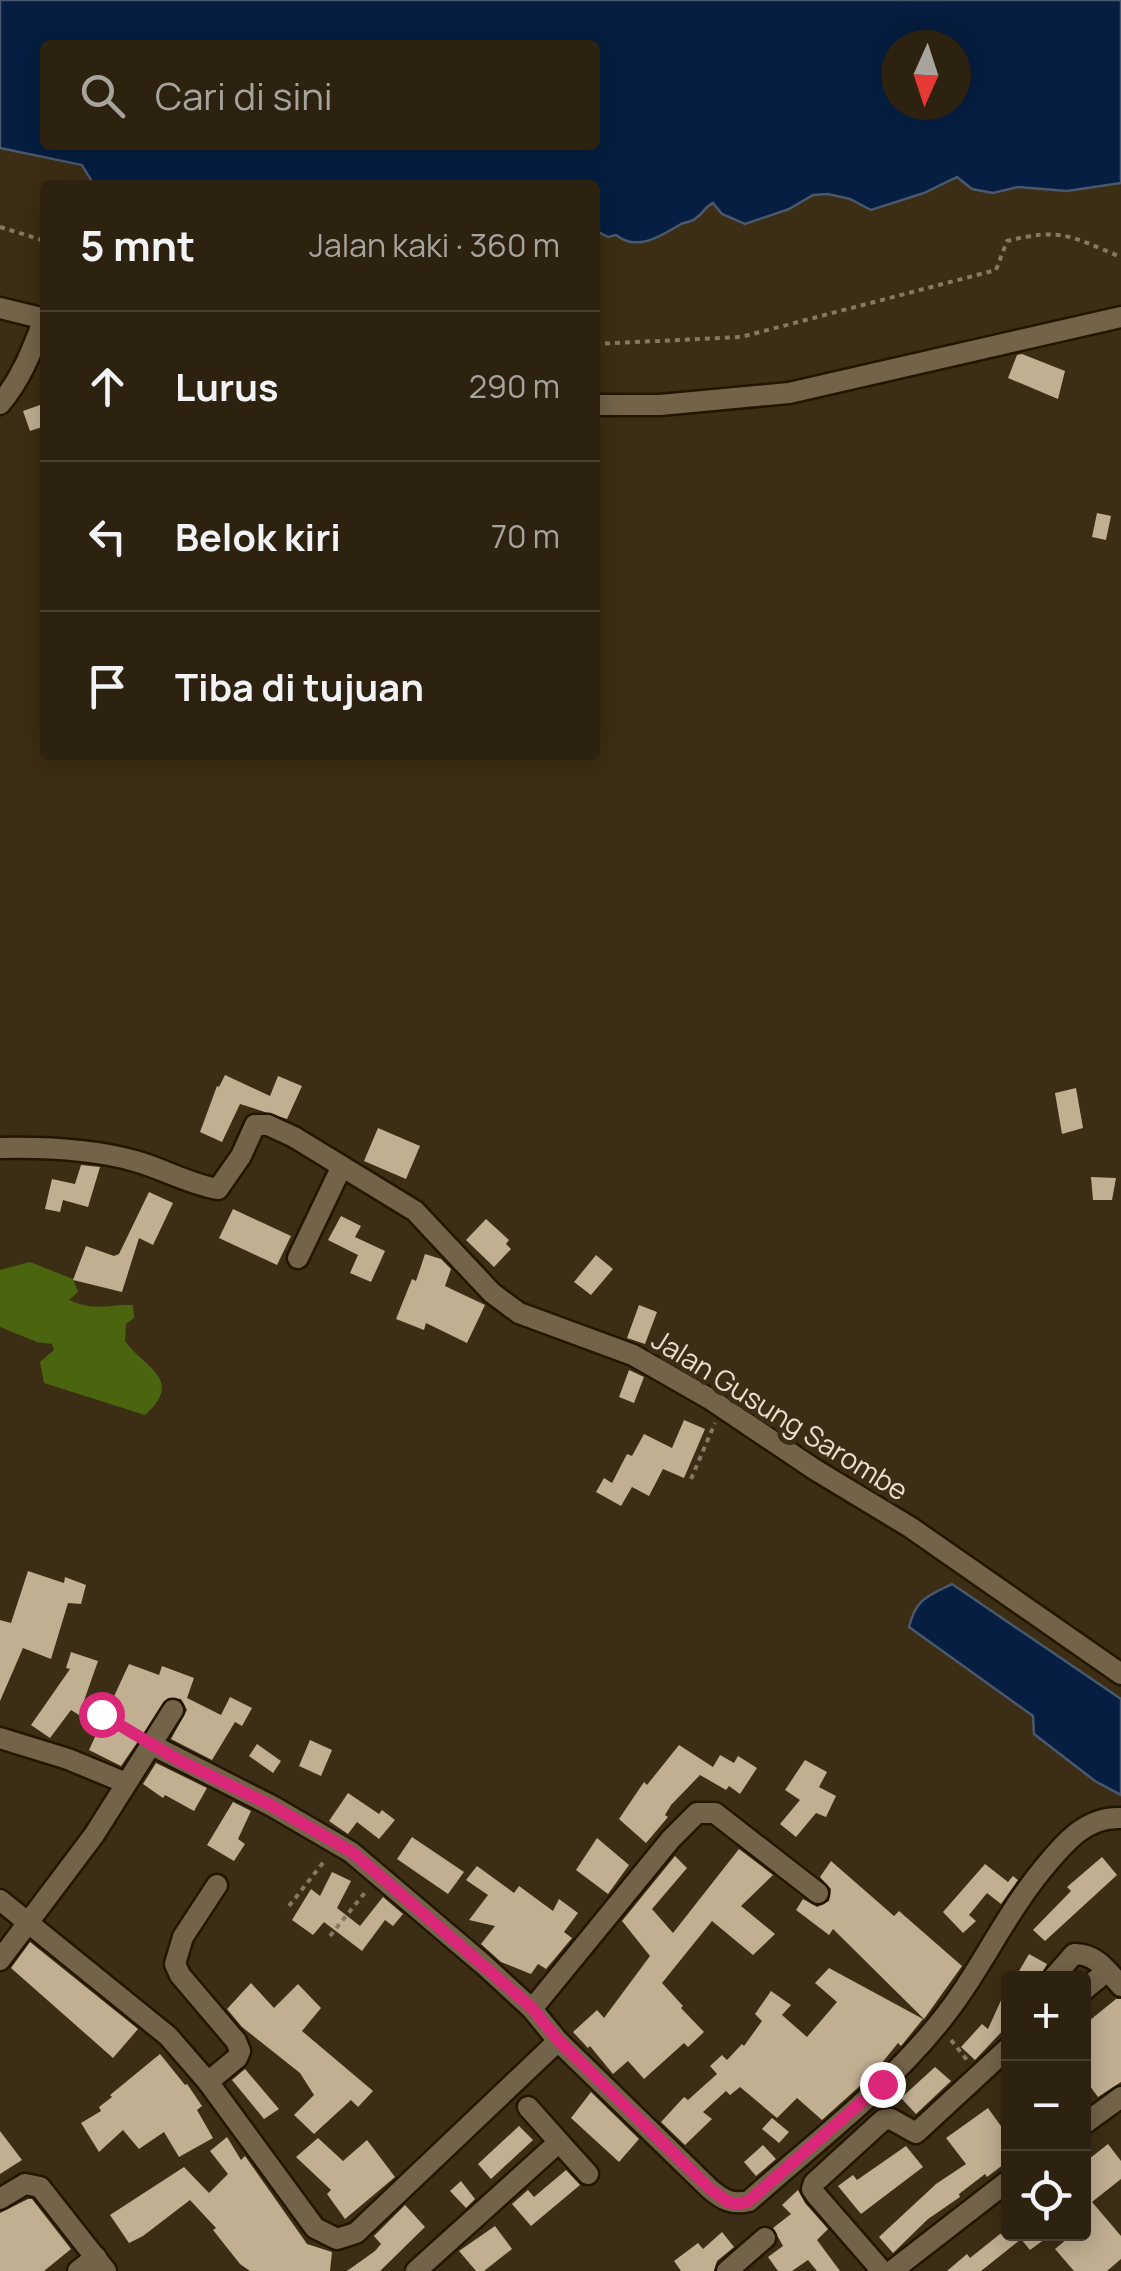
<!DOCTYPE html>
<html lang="id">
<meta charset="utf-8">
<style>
:root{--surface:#2d220f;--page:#352a18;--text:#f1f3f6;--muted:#a7a49e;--line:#483f2f}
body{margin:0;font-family:Manrope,sans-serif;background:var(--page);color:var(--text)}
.controls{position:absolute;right:30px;bottom:30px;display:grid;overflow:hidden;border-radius:10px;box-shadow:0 5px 25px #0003}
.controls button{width:90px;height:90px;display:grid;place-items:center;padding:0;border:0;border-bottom:2px solid var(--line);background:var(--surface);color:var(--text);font:50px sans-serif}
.compass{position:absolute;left:881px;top:30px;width:90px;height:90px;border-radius:50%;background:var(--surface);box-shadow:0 5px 25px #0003;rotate:183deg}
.stop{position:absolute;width:30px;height:30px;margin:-22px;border:8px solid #db2777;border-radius:50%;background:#fff}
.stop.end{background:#db2777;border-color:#fff;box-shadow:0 2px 10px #0008}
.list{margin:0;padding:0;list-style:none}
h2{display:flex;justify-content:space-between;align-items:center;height:130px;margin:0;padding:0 40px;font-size:42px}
h2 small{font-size:32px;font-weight:400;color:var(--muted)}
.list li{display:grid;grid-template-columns:65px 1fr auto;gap:30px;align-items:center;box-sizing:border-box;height:150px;padding:0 40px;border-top:2px solid var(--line)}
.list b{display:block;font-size:38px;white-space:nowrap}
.list em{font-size:32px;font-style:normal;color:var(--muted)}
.icon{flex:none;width:55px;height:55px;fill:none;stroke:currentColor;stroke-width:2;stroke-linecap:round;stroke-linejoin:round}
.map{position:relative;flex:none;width:1121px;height:2271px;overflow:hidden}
.search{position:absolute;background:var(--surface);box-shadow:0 5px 25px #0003;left:40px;top:40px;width:560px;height:110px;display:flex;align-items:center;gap:25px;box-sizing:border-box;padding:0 35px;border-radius:10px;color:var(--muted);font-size:38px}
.panel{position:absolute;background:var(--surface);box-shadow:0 5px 25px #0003;left:40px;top:180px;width:560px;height:580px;border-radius:10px}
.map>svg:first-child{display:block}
.green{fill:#4a650e}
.water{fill:#051e41;stroke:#49586c;stroke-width:2.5;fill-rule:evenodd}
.building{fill:#c0af91}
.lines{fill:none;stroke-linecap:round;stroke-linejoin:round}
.street-casing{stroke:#231600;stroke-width:25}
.path{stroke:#857964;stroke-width:4;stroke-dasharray:5 5;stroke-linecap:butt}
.street{stroke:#736449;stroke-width:20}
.route{stroke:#db2777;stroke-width:12}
.labels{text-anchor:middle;stroke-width:10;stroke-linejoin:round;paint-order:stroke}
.street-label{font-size:28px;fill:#e8dfd0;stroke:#3c2e14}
</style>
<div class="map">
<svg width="1121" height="2271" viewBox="0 0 1121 2271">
<rect width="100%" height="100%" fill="#3c2e14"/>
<path class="green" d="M 30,1262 L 73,1279 L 78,1292 L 69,1300 C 96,1312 107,1304 133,1305 L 134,1318 L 126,1324 L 125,1341 C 144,1368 185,1379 145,1415 L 44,1383 L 40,1362 L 54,1350 L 52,1344 L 37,1342 L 0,1327 L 0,1270 Z"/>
<g class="water">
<path d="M 0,0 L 1121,0 L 1121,183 L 1067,191 L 1018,187 L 993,193 L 972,189 L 957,177 L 924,193 L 871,210 L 850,199 L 828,194 L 813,195 L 789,209 L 745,224 L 722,214 L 713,203 C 704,207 704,213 696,218 C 692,222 686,222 681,224 C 661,236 637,252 616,235 L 608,237 L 595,230 L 595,185 L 94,185 L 82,165 L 0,148 ZM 45,45 L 595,45 L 595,145 L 45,145 ZM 896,45 L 956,45 L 956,105 L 896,105 Z"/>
<path d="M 952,1584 L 1121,1699 L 1121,1795 L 1095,1781 L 1034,1734 L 1033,1716 L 909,1627 C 916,1599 927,1596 952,1584 Z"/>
</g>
<g class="building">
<polygon points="1022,354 1065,371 1058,399 1008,378 1017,355"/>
<polygon points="40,405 45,426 30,431 23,411"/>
<polygon points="1097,513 1111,516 1106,540 1092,537"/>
<polygon points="225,1075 270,1096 278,1076 302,1086 287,1119 240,1104 222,1142 200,1132 217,1086 219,1087"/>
<polygon points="1076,1088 1083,1128 1062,1134 1055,1093"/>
<polygon points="378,1128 420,1146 406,1179 364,1161"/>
<polygon points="81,1165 100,1167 88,1207 63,1200 60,1212 45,1209 52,1179 75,1184"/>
<polygon points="1091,1177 1116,1178 1112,1200 1093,1200"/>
<polygon points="149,1192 173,1203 153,1245 139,1238 122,1292 73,1280 86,1246 114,1256 119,1254"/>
<polygon points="233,1209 291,1236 277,1265 219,1238"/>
<polygon points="341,1216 361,1226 355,1237 385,1251 371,1282 350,1273 358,1255 328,1240"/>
<polygon points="486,1219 509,1240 506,1244 511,1249 494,1267 466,1240"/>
<polygon points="425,1254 441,1259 451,1269 445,1286 485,1305 467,1343 426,1323 424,1330 396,1319 412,1279 416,1281"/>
<polygon points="596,1255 613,1269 591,1295 574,1282"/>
<polygon points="639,1305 657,1312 645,1344 627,1338"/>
<polygon points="629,1370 644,1377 634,1403 619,1397"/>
<polygon points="684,1420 705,1429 684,1478 663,1469 649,1496 632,1487 621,1506 596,1492 604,1478 612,1483 627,1454 632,1456 644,1434 672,1448"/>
<polygon points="28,1571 64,1583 65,1577 86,1585 81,1604 68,1603 51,1659 23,1648 0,1701 0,1620 11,1623"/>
<polygon points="71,1652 98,1661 79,1715 71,1710 50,1738 31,1725 70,1669 66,1668"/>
<polygon points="129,1664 159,1675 162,1666 194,1678 187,1698 221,1715 230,1697 252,1708 242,1726 235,1722 212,1760 171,1739 187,1710 181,1699 168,1698 121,1766 89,1750"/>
<polygon points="310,1740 332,1750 321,1776 299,1766"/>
<polygon points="257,1744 281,1761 273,1773 249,1756"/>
<polygon points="679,1745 713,1767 720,1755 734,1763 738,1756 757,1768 740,1794 729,1786 726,1790 700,1775 671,1805 665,1815 668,1817 646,1843 619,1819 644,1782 647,1785"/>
<polygon points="805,1760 827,1772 819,1787 836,1796 826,1817 816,1813 796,1837 780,1824 800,1800 785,1790"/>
<polygon points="156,1763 207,1788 194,1811 165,1795 163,1798 143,1784"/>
<polygon points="348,1793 379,1814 382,1810 395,1820 379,1839 357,1822 348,1834 329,1821"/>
<polygon points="233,1802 251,1811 238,1839 245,1844 234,1861 207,1845"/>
<polygon points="412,1837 464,1872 448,1894 397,1859"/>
<polygon points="597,1838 629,1865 608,1894 576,1870"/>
<polygon points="739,1849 773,1875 741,1906 775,1934 753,1955 712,1921 662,1983 683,2006 681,2008 704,2032 688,2047 684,2043 644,2079 628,2061 613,2074 590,2046 588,2048 573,2032 597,2010 604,2018 650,1956 622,1921 675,1856 687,1868 652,1909 673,1933"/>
<polygon points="1102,1857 1117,1875 1045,1941 1033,1930 1071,1891 1067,1887"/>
<polygon points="831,1861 894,1916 899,1911 962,1966 924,2019 833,1929 829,1935 796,1910 803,1899 817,1907 829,1901 831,1889 820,1877"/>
<polygon points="985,1864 1008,1882 1013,1876 1018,1880 1001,1904 987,1893 969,1915 976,1921 963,1933 943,1912"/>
<polygon points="477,1866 514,1893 519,1886 553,1911 559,1899 578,1913 564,1932 572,1938 546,1969 538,1964 531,1974 501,1962 481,1944 495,1926 469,1920 488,1895 466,1880"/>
<polygon points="332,1872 351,1881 337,1908 360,1926 383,1897 403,1914 393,1926 385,1920 362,1951 324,1922 313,1935 292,1920 311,1889 320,1896"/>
<polygon points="30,1942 138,2029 113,2058 11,1968"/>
<polygon points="1029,1954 1047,1964 1040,1978 1015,1978"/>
<polygon points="829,1968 923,2019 901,2046 898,2043 872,2075 822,2120 797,2098 777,2118 740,2087 730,2095 726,2091 703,2112 712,2119 685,2145 661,2122 684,2097 688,2100 717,2074 710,2066 722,2055 727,2060 742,2044 744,2046 762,2021 755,2014 771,1991 791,2005 782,2015 807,2037 837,2002 815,1983"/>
<polygon points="251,1983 274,2008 298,1984 321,2008 302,2031 373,2091 358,2107 351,2100 314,2134 294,2115 314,2095 300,2073 242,2027 227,2009"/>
<polygon points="1008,1985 1008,2025 975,2060 961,2047 982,2024 988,2029"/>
<polygon points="1116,1999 1121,1999 1121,2082 1098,2097 1084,2078 1084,2025"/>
<polygon points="160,2054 185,2085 187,2084 202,2106 197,2110 213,2138 179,2157 164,2132 139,2149 123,2130 99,2152 81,2123 101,2111 99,2107 112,2097 110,2095"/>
<polygon points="935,2067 951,2081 916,2114 901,2098"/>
<polygon points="245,2069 279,2109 264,2119 232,2080"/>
<polygon points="591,2092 639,2139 619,2162 571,2118"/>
<polygon points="988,2108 1008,2136 1008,2161 987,2177 985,2174 959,2194 960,2197 928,2219 893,2253 879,2237 936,2184 966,2164 946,2138"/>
<polygon points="772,2118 789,2132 779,2143 762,2129"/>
<polygon points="519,2126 533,2140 491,2179 478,2164"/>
<polygon points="0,2131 22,2160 0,2174"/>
<polygon points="227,2137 241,2160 245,2156 307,2244 332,2252 330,2271 250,2271 240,2264 213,2230 216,2228 190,2200 143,2236 129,2243 110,2215 184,2167 209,2193 228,2174 210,2151"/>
<polygon points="318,2138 343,2161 367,2140 395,2177 345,2219 327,2194 331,2190 296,2157"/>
<polygon points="1108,2144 1121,2161 1121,2179 1092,2202 1121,2236 1121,2259 1107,2271 1074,2271 1055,2249 1073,2234 1084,2234 1084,2163"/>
<polygon points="763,2145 776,2159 756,2176 744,2162"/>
<polygon points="906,2146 923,2167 861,2214 838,2186 853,2175 857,2180"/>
<polygon points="566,2170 580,2185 531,2226 512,2204 528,2190 534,2197"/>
<polygon points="461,2181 475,2199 466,2208 450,2191"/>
<polygon points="798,2190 805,2203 828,2229 817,2240 840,2271 817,2271 808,2260 792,2271 778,2271 768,2257 783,2246 773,2228 791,2214 782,2205"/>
<polygon points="28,2199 32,2199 71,2249 44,2271 0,2271 0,2213"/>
<polygon points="405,2205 425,2227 380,2271 347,2271 375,2251 381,2244 374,2236"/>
<polygon points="495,2226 512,2249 484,2271 476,2271 459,2251"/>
<polygon points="722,2232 734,2247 717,2261 714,2271 681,2271 674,2261 698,2243 703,2249"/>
<polygon points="1000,2234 1052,2234 1030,2250 1021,2239 981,2271 947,2271 967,2254 970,2258"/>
</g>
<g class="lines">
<g class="street-casing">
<g id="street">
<polyline points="0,308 45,319"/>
<path d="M 0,404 C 22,378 32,350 44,319"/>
<polyline points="595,405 660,405 789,393 1121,317"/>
<path d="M 0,1148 C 45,1147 92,1149 135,1161 C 164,1169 188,1184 218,1189 L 241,1156 L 255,1125 L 268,1125 L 294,1137 L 415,1211 L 492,1293 L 519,1313 L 633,1355 L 710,1399 L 814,1469 L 910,1527 L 1121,1674"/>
<polyline points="298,1258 341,1168"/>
<polyline points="0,1738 68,1759 126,1783"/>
<polyline points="150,1744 272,1806 351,1852 483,1964 532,2009 558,2041"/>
<path d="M 0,1900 L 168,2036 L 208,2082 L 315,2228 L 337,2239 L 356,2233 L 558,2041 L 710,2189 C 723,2200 732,2205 749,2201 C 814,2143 884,2091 939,2023 C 980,1973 1005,1913 1047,1864 C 1066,1841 1088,1816 1121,1818"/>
<polyline points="0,1960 94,1835 173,1710"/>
<path d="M 1053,1978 L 1074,1954 C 1095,1953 1108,1971 1121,1986"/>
<polyline points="1084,1990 1107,1971"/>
<polyline points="532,2009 671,1839 697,1813 715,1813 818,1893"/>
<polyline points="208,2082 237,2058 240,2051 236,2041 180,1975 175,1964 183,1937 217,1885"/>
<polyline points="1084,2124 1121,2097"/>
<polyline points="559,2142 588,2174"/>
<polyline points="0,2199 25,2184 40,2187 106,2271"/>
<polyline points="78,2271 96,2257"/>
<polyline points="416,2271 559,2142 528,2107"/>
<polyline points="727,2271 765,2238"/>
<polyline points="882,2271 816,2195 812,2189 814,2183 883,2120 891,2119 916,2133 1008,2048"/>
<polyline points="892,2271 1008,2181"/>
</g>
</g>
<g class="path">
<polyline points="0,227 45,241"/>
<path d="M 595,344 L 741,337 L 996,270 L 1007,241 C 1061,227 1072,237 1121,257"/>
<polyline points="691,1479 715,1423"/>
<polyline points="101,1714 133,1733"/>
<polyline points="289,1906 326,1859"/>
<polyline points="330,1936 367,1890"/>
<polyline points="951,2040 967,2060"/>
</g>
<use href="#street" class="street"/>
</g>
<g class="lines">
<polyline class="route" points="101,1714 180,1761 272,1806 352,1852 532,2008 558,2040 710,2189 728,2202 738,2204 749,2201 882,2084"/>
</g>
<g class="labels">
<g class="street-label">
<text transform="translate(780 1415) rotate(32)" y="10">Jalan Gusung Sarombe</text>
</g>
</g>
</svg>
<div class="controls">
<button>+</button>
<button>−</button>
<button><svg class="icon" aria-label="locate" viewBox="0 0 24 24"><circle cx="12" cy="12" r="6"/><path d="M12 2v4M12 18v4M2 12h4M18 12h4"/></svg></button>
</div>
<svg class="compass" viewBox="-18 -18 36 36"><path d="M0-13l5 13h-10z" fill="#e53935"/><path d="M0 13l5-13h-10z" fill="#a7a49e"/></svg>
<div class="stop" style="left:101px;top:1714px"></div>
<div class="stop end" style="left:882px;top:2084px"></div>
<div class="search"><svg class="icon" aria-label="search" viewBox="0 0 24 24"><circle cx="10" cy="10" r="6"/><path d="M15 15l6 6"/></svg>Cari di sini</div>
<section class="panel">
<h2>5 mnt<small>Jalan kaki · 360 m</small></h2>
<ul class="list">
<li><svg class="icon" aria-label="ahead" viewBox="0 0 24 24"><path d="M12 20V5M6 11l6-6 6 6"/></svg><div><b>Lurus</b></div><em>290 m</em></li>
<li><svg class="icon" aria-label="left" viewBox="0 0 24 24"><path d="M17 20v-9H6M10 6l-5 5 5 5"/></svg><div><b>Belok kiri</b></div><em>70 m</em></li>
<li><svg class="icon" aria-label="arrive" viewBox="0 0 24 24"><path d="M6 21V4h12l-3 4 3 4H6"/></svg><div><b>Tiba di tujuan</b></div></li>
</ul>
</section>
</div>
